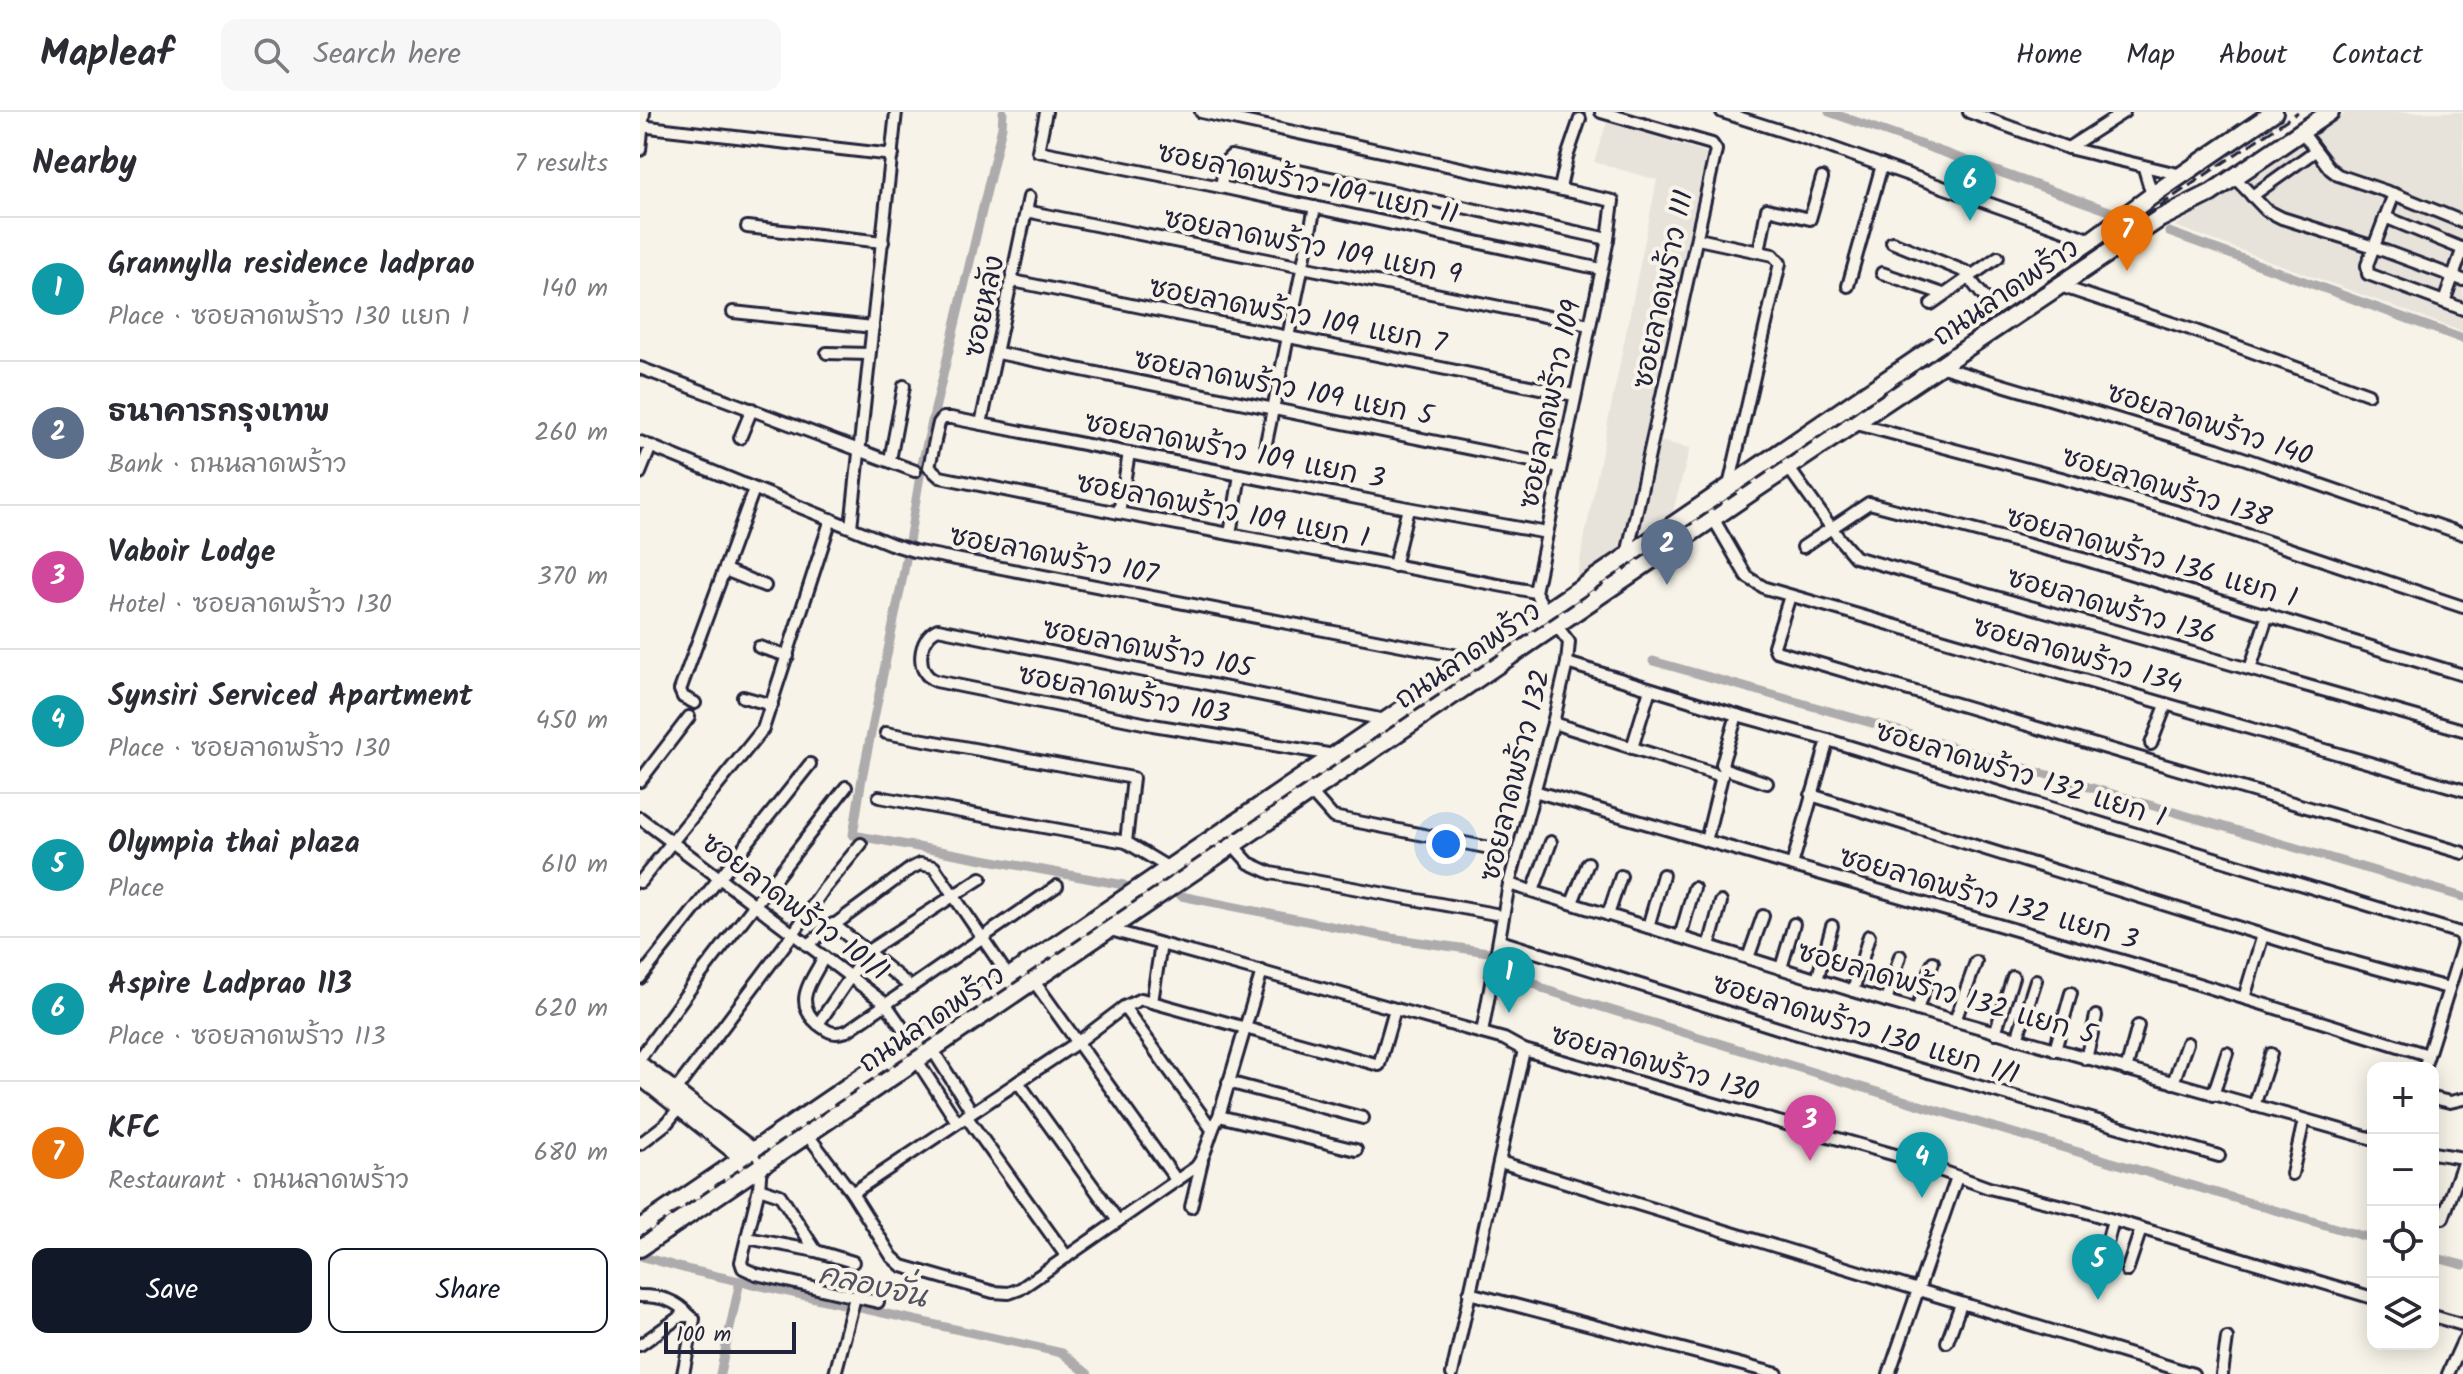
<!DOCTYPE html>
<meta charset="utf-8">
<style>
:root{--surface:#fff;--page:#f7f7f7;--text:#2b2b33;--muted:#7c7c81;--line:#e1e1e2;--accent:#111827}
body{margin:0;font-family:Kalam,"Playpen Sans Thai",sans-serif;background:var(--page);color:var(--text)}
.controls{position:absolute;right:24px;bottom:24px;display:grid;overflow:hidden;border-radius:16px;box-shadow:0 4px 20px #0003}
.controls button{width:72px;height:72px;display:grid;place-items:center;padding:0;border:0;border-bottom:2px solid var(--line);background:var(--surface);color:var(--text);font:40px sans-serif}
.scale{position:absolute;left:24px;bottom:20px;width:132px;box-sizing:border-box;padding-left:8px;border:4px solid #22223b;border-top:0;font-size:22px;line-height:28px;white-space:nowrap;color:#22223b;-webkit-text-stroke:6px #f7f3e8;paint-order:stroke}
.you{position:absolute;left:806px;top:732px;width:28px;height:28px;margin:-20px;border:6px solid #fff;border-radius:50%;background:#1a73e8;box-shadow:0 0 0 12px #1a73e833}
.badge{display:grid;place-items:center;width:52px;height:52px;border-radius:50%;background:var(--accent);color:#fff;font-size:26px;font-weight:700}
.pin{position:absolute;translate:-50% -66px;filter:drop-shadow(0 2px 4px #0008)}
.pin::after{content:'';position:absolute;top:42px;width:28px;height:24px;background:inherit;clip-path:polygon(0 0,100% 0,50% 100%)}
.list{margin:0;padding:0;list-style:none}
h2{display:flex;justify-content:space-between;align-items:center;height:104px;margin:0;padding:0 32px;font-size:34px}
h2 small{font-size:26px;font-weight:400;color:var(--muted)}
.list li{display:grid;grid-template-columns:52px 1fr auto;gap:24px;align-items:center;box-sizing:border-box;height:144px;padding:0 32px;border-top:2px solid var(--line)}
.list b{display:block;font-size:30px;white-space:nowrap}
.list p{margin:0;font-size:26px;white-space:nowrap;color:var(--muted)}
.list em{font-size:26px;font-style:normal;color:var(--muted)}
.actions{display:flex;gap:16px;padding:24px 32px}
.actions a{flex:1;padding:18px 0;border:2px solid var(--accent);border-radius:16px;text-align:center;font-size:28px;color:var(--accent)}
.actions .main{background:var(--accent);color:#fff}
.icon{flex:none;width:44px;height:44px;fill:none;stroke:currentColor;stroke-width:2;stroke-linecap:round;stroke-linejoin:round}
.map{position:relative;flex:none;width:1823px;height:1262px;overflow:hidden}
header{display:flex;align-items:center;gap:48px;box-sizing:border-box;height:112px;padding:0 40px;background:var(--surface);border-bottom:2px solid var(--line)}
header strong{font-size:38px}
nav{display:flex;gap:44px;margin-inline-start:auto;font-size:28px}
.search{width:560px;height:72px;background:var(--page);display:flex;align-items:center;gap:20px;box-sizing:border-box;padding:0 28px;border-radius:16px;color:var(--muted);font-size:30px}
main{display:flex}
aside{flex:1;background:var(--surface)}
.map>svg:first-child{display:block}
.built{fill:#e7e3db}
.lines{fill:none;stroke-linecap:round;stroke-linejoin:round}
.canal{stroke:#aeabad;stroke-width:9}
.street-casing{stroke:#22223b;stroke-width:16}
.secondary-casing{stroke:#22223b;stroke-width:20}
.primary-casing{stroke:#22223b;stroke-width:22}
.street{stroke:#f7f3e8;stroke-width:10}
.secondary{stroke:#f7f3e8;stroke-width:14}
.primary{stroke:#f7f3e8;stroke-width:16}
.rail{stroke:#22223b;stroke-width:3;stroke-dasharray:12 6;stroke-linecap:butt}
.labels{text-anchor:middle;stroke-width:8;stroke-linejoin:round;paint-order:stroke}
.street-label{font-size:28px;fill:#22223b;stroke:#f7f3e8}
.water-label{font-size:30px;font-style:italic;fill:#535263;stroke:#f7f3e8}
</style>
<header>
<strong>Mapleaf</strong>
<div class="search"><svg class="icon" aria-label="search" viewBox="0 0 24 24"><circle cx="10" cy="10" r="6"/><path d="M15 15l6 6"/></svg>Search here</div>
<nav><a>Home</a><a>Map</a><a>About</a><a>Contact</a></nav>
</header>
<main>
<aside>
<h2>Nearby<small>7 results</small></h2>
<ul class="list">
<li><span class="badge" style="background:#0f9aa8">1</span><div><b>Grannylla residence ladprao</b><p>Place · ซอยลาดพร้าว 130 แยก 1</p></div><em>140 m</em></li>
<li><span class="badge" style="background:#5c6f8a">2</span><div><b>ธนาคารกรุงเทพ</b><p>Bank · ถนนลาดพร้าว</p></div><em>260 m</em></li>
<li><span class="badge" style="background:#d1479c">3</span><div><b>Vaboir Lodge</b><p>Hotel · ซอยลาดพร้าว 130</p></div><em>370 m</em></li>
<li><span class="badge" style="background:#0f9aa8">4</span><div><b>Synsiri Serviced Apartment</b><p>Place · ซอยลาดพร้าว 130</p></div><em>450 m</em></li>
<li><span class="badge" style="background:#0f9aa8">5</span><div><b>Olympia thai plaza</b><p>Place</p></div><em>610 m</em></li>
<li><span class="badge" style="background:#0f9aa8">6</span><div><b>Aspire Ladprao 113</b><p>Place · ซอยลาดพร้าว 113</p></div><em>620 m</em></li>
<li><span class="badge" style="background:#e8710a">7</span><div><b>KFC</b><p>Restaurant · ถนนลาดพร้าว</p></div><em>680 m</em></li>
</ul>
<div class="actions"><a class="main">Save</a><a>Share</a></div>
</aside>
<div class="map">
<svg width="1823" height="1262" viewBox="0 0 1823 1262">
<rect width="100%" height="100%" fill="#f7f3e8"/>
<filter id="ink" filterUnits="userSpaceOnUse"><feTurbulence type="fractalNoise" baseFrequency=".0125" numOctaves="2"/><feDisplacementMap in="SourceGraphic" scale="16" xChannelSelector="R" yChannelSelector="G"/><feConvolveMatrix kernelMatrix="1 2 1 2 8 2 1 2 1" color-interpolation-filters="sRGB"/></filter>
<g filter="url(#ink)">
<g class="built">
<polygon points="1708,0 1823,0 1823,220 1535,114"/>
<polygon points="967,10 1071,42 1010,327 1050,336 1031,407 935,473 1017,68 954,50"/>
</g>
<g class="lines">
<g class="canal">
<polyline points="363,0 362,15 282,352 264,459 222,666 213,723 484,773"/>
<polyline points="1189,0 1475,101"/>
<polyline points="1529,120 1823,227"/>
<polyline points="1013,549 1228,610 1823,785"/>
<polyline points="541,784 751,826 855,841 877,861 906,878 1299,999 1733,1127"/>
<polyline points="0,1144 50,1158 422,1241 448,1262"/>
<polyline points="1793,1145 1823,1153"/>
<polyline points="80,1262 100,1169"/>
</g>
<g class="street-casing">
<g id="street">
<polyline points="406,0 398,39 581,75 961,157"/>
<polyline points="561,0 973,89 968,127 895,480 906,500"/>
<polyline points="961,0 1072,32 1076,38 987,443"/>
<polyline points="1082,0 1167,27 1452,128"/>
<polyline points="1329,0 1428,36 1542,63"/>
<polyline points="0,14 253,43"/>
<polyline points="1662,20 1690,57 1698,63 1754,82 1823,110"/>
<polyline points="1428,36 1484,0"/>
<polyline points="0,38 4,0"/>
<polyline points="1504,56 1512,83"/>
<polyline points="1595,66 1626,98 1642,106 1734,135 1823,168"/>
<polyline points="581,75 585,50 591,44 968,127"/>
<polyline points="920,76 927,45 940,7"/>
<polyline points="1754,82 1727,153 1728,162 1823,197"/>
<polyline points="1612,84 1675,39"/>
<polyline points="386,99 949,213"/>
<polyline points="1745,105 1823,137"/>
<polyline points="107,115 243,130"/>
<polyline points="1058,127 1133,143 1140,151 1089,374"/>
<polyline points="1252,130 1331,162"/>
<polyline points="1119,140 1127,97 1170,107 1182,66"/>
<polyline points="1242,161 1303,182"/>
<polyline points="1328,165 1353,196"/>
<polyline points="373,169 934,283"/>
<polyline points="1208,174 1242,53"/>
<polyline points="1420,174 1550,217 1728,282"/>
<polyline points="1804,190 1823,136"/>
<polyline points="1291,192 1358,145"/>
<polyline points="93,200 233,215"/>
<polyline points="187,241 229,242"/>
<polyline points="358,241 920,355"/>
<polyline points="1299,254 1577,337 1823,422"/>
<polyline points="0,256 275,359"/>
<polyline points="1213,311 1421,366 1548,403 1823,495"/>
<polyline points="341,312 389,85"/>
<polyline points="100,326 112,297"/>
<polyline points="0,330 251,432 274,439 834,547"/>
<polyline points="626,331 675,95"/>
<polyline points="250,348 264,274"/>
<polyline points="1148,355 1198,425 1215,445 1823,618"/>
<polyline points="0,361 11,334"/>
<polyline points="479,401 489,341"/>
<polyline points="1073,406 1107,465 1125,476 1823,678"/>
<polyline points="211,415 256,0"/>
<polyline points="590,422 600,363"/>
<polyline points="1163,435 1229,391 1443,447 1823,563"/>
<polyline points="754,454 768,396"/>
<polyline points="85,458 125,474"/>
<polyline points="895,480 479,401 300,365 289,355 299,311 303,306 311,306 768,396 907,421"/>
<polyline points="1150,484 1134,534 1136,539 1143,541 1823,741"/>
<polyline points="119,535 148,544"/>
<polyline points="927,551 1097,603 1188,628 1820,821 1823,832 1784,956"/>
<polyline points="1610,557 1628,502"/>
<polyline points="103,585 132,593"/>
<polyline points="55,591 43,585 40,578 114,377"/>
<polyline points="1097,603 1082,652 1085,657 1127,671"/>
<polyline points="913,611 1082,664 1066,729"/>
<polyline points="246,621 493,666 486,730"/>
<polyline points="1511,632 1526,593"/>
<polyline points="992,636 1010,577"/>
<path d="M 694,643 L 513,613 L 296,569 C 274,562 278,525 298,517 L 745,608"/>
<polyline points="0,669 49,605"/>
<polyline points="670,679 693,705 860,738"/>
<polyline points="894,679 1490,851 1788,943"/>
<polyline points="1171,683 1684,842 1808,876"/>
<polyline points="239,685 486,730 529,756"/>
<polyline points="0,706 246,892 273,931"/>
<polyline points="592,732 609,751 631,761 855,802"/>
<polyline points="1152,753 1188,628"/>
<polyline points="0,770 123,617 191,407"/>
<polyline points="869,772 1246,889 1733,1027"/>
<polyline points="893,779 911,730"/>
<polyline points="932,791 948,751"/>
<polyline points="968,803 981,764"/>
<polyline points="193,812 271,875"/>
<polyline points="1008,815 1023,763"/>
<polyline points="467,817 842,921 864,927 884,938 1266,1046 1349,1076 1443,1099 1733,1186"/>
<polyline points="1040,825 1054,776"/>
<polyline points="860,829 1144,918 1579,1044"/>
<polyline points="167,833 270,757 280,752 294,755 369,865"/>
<polyline points="1069,834 1081,790"/>
<path d="M 184,845 C 171,870 152,890 178,912 C 189,921 194,923 207,919 L 417,774"/>
<polyline points="1108,846 1123,804"/>
<polyline points="1141,856 1154,812"/>
<polyline points="0,866 170,652"/>
<polyline points="393,868 537,1069"/>
<polyline points="1177,868 1192,814"/>
<polyline points="1213,879 1229,824"/>
<polyline points="1604,886 1623,823"/>
<polyline points="1246,889 1260,844"/>
<polyline points="512,890 521,832"/>
<polyline points="484,895 571,1016"/>
<polyline points="1277,898 1293,850"/>
<polyline points="1315,909 1336,850"/>
<polyline points="178,912 228,839 341,766"/>
<polyline points="842,921 869,772 913,611 927,551 929,530 916,513"/>
<polyline points="1355,921 1373,865"/>
<polyline points="1377,927 1396,868"/>
<polyline points="292,937 332,1000"/>
<polyline points="1415,938 1431,881"/>
<polyline points="0,946 55,870 206,675"/>
<polyline points="276,947 317,1010"/>
<polyline points="1446,947 1456,904"/>
<polyline points="1486,958 1498,914"/>
<polyline points="378,970 478,1109"/>
<polyline points="588,970 723,1006"/>
<polyline points="1533,971 1547,931"/>
<polyline points="35,979 153,822 184,777 221,732"/>
<polyline points="1573,983 1587,941"/>
<polyline points="1793,986 1810,990 1823,987"/>
<polyline points="1614,994 1631,942"/>
<polyline points="326,1004 427,1145"/>
<polyline points="579,1004 716,1038"/>
<path d="M 167,1022 L 212,1081 L 252,1145 L 262,1154 L 353,1180 L 369,1181 L 380,1177 L 556,1055 C 568,1041 569,1020 579,1004 L 622,859"/>
<polyline points="0,1032 27,1011 39,996"/>
<polyline points="1793,1041 1823,1046"/>
<polyline points="860,1050 1553,1262"/>
<polyline points="121,1054 119,1076 101,1150 103,1156 116,1162 238,1190"/>
<polyline points="1652,1062 1664,1008"/>
<polyline points="212,1081 438,930 484,895 501,887 739,953 755,897"/>
<polyline points="551,1095 562,1049"/>
<polyline points="1803,1106 1823,1051"/>
<polyline points="107,1126 176,1139 140,1083 119,1076"/>
<polyline points="176,1139 213,1150"/>
<polyline points="1465,1139 1473,1108"/>
<polyline points="1487,1159 1501,1117"/>
<polyline points="829,1181 1137,1262"/>
<path d="M 0,1184 C 21,1184 36,1188 50,1204"/>
<polyline points="1793,1204 1823,1213"/>
<polyline points="1307,1230 1321,1192"/>
<polyline points="0,1233 41,1204 50,1204 54,1207 43,1262"/>
<polyline points="195,1262 215,1185"/>
<polyline points="812,1262 884,938"/>
<polyline points="1249,1262 1317,1065"/>
<polyline points="1582,1262 1587,1226"/>
<polyline points="1808,1262 1823,1229"/>
</g>
</g>
<g class="secondary-casing">
<g id="secondary">
<polyline points="0,952 112,1038 117,1047"/>
<polyline points="0,965 101,1045 110,1049"/>
</g>
</g>
<g class="primary-casing">
<g id="primary">
<polyline points="0,1116 1452,128 1517,80 1634,0"/>
<polyline points="0,1136 1110,381 1519,107 1571,81 1690,0"/>
</g>
</g>
<use href="#street" class="street"/>
<use href="#secondary" class="secondary"/>
<use href="#primary" class="primary"/>
<polyline class="rail" points="0,1125 1658,0"/>
</g>
</g>
<g class="labels">
<g class="street-label">
<text transform="translate(668 70) rotate(12)" y="10">ซอยลาดพร้าว 109 แยก 11</text>
<text transform="translate(673 133) rotate(11)" y="10">ซอยลาดพร้าว 109 แยก 9</text>
<text transform="translate(1022 177) rotate(-78)" y="10">ซอยลาดพร้าว 111</text>
<text transform="translate(1365 179) rotate(-34)" y="10">ถนนลาดพร้าว</text>
<text transform="translate(343 194) rotate(-78)" y="10">ซอยหลัง</text>
<text transform="translate(658 202) rotate(11)" y="10">ซอยลาดพร้าว 109 แยก 7</text>
<text transform="translate(644 274) rotate(11)" y="10">ซอยลาดพร้าว 109 แยก 5</text>
<text transform="translate(909 292) rotate(-78)" y="10">ซอยลาดพร้าว 109</text>
<text transform="translate(1570 311) rotate(18)" y="10">ซอยลาดพร้าว 140</text>
<text transform="translate(595 337) rotate(11)" y="10">ซอยลาดพร้าว 109 แยก 3</text>
<text transform="translate(1527 374) rotate(17)" y="10">ซอยลาดพร้าว 138</text>
<text transform="translate(583 397) rotate(11)" y="10">ซอยลาดพร้าว 109 แยก 1</text>
<text transform="translate(414 442) rotate(11)" y="10">ซอยลาดพร้าว 107</text>
<text transform="translate(1512 444) rotate(16)" y="10">ซอยลาดพร้าว 136 แยก 1</text>
<text transform="translate(1472 493) rotate(16)" y="10">ซอยลาดพร้าว 136</text>
<text transform="translate(508 535) rotate(11)" y="10">ซอยลาดพร้าว 105</text>
<text transform="translate(827 542) rotate(-34)" y="10">ถนนลาดพร้าว</text>
<text transform="translate(1438 542) rotate(16)" y="10">ซอยลาดพร้าว 134</text>
<text transform="translate(484 581) rotate(11)" y="10">ซอยลาดพร้าว 103</text>
<text transform="translate(1381 661) rotate(17)" y="10">ซอยลาดพร้าว 132 แยก 1</text>
<text transform="translate(874 663) rotate(-76)" y="10">ซอยลาดพร้าว 132</text>
<text transform="translate(1349 785) rotate(16)" y="10">ซอยลาดพร้าว 132 แยก 3</text>
<text transform="translate(156 794) rotate(37)" y="10">ซอยลาดพร้าว 101/1</text>
<text transform="translate(1307 880) rotate(16)" y="10">ซอยลาดพร้าว 132 แยก 5</text>
<text transform="translate(291 906) rotate(-34)" y="10">ถนนลาดพร้าว</text>
<text transform="translate(1226 916) rotate(17)" y="10">ซอยลาดพร้าว 130 แยก 1/1</text>
<text transform="translate(1015 950) rotate(16)" y="10">ซอยลาดพร้าว 130</text>
</g>
<g class="water-label">
<text transform="translate(233 1173) rotate(13)" y="10">คลองจั่น</text>
</g>
</g>
</svg>
<div class="controls">
<button>+</button>
<button>−</button>
<button><svg class="icon" aria-label="locate" viewBox="0 0 24 24"><circle cx="12" cy="12" r="6"/><path d="M12 2v4M12 18v4M2 12h4M18 12h4"/></svg></button>
<button><svg class="icon" aria-label="layers" viewBox="0 0 24 24"><path d="M12 4l9 5-9 5-9-5zM3 14l9 5 9-5"/></svg></button>
</div>
<div class="scale">100 m</div>
<div class="you"></div>
<div class="pin badge" style="left:869px;top:901px;background:#0f9aa8">1</div>
<div class="pin badge" style="left:1027px;top:473px;background:#5c6f8a">2</div>
<div class="pin badge" style="left:1170px;top:1049px;background:#d1479c">3</div>
<div class="pin badge" style="left:1282px;top:1086px;background:#0f9aa8">4</div>
<div class="pin badge" style="left:1458px;top:1188px;background:#0f9aa8">5</div>
<div class="pin badge" style="left:1330px;top:109px;background:#0f9aa8">6</div>
<div class="pin badge" style="left:1487px;top:159px;background:#e8710a">7</div>
</div>
</main>
